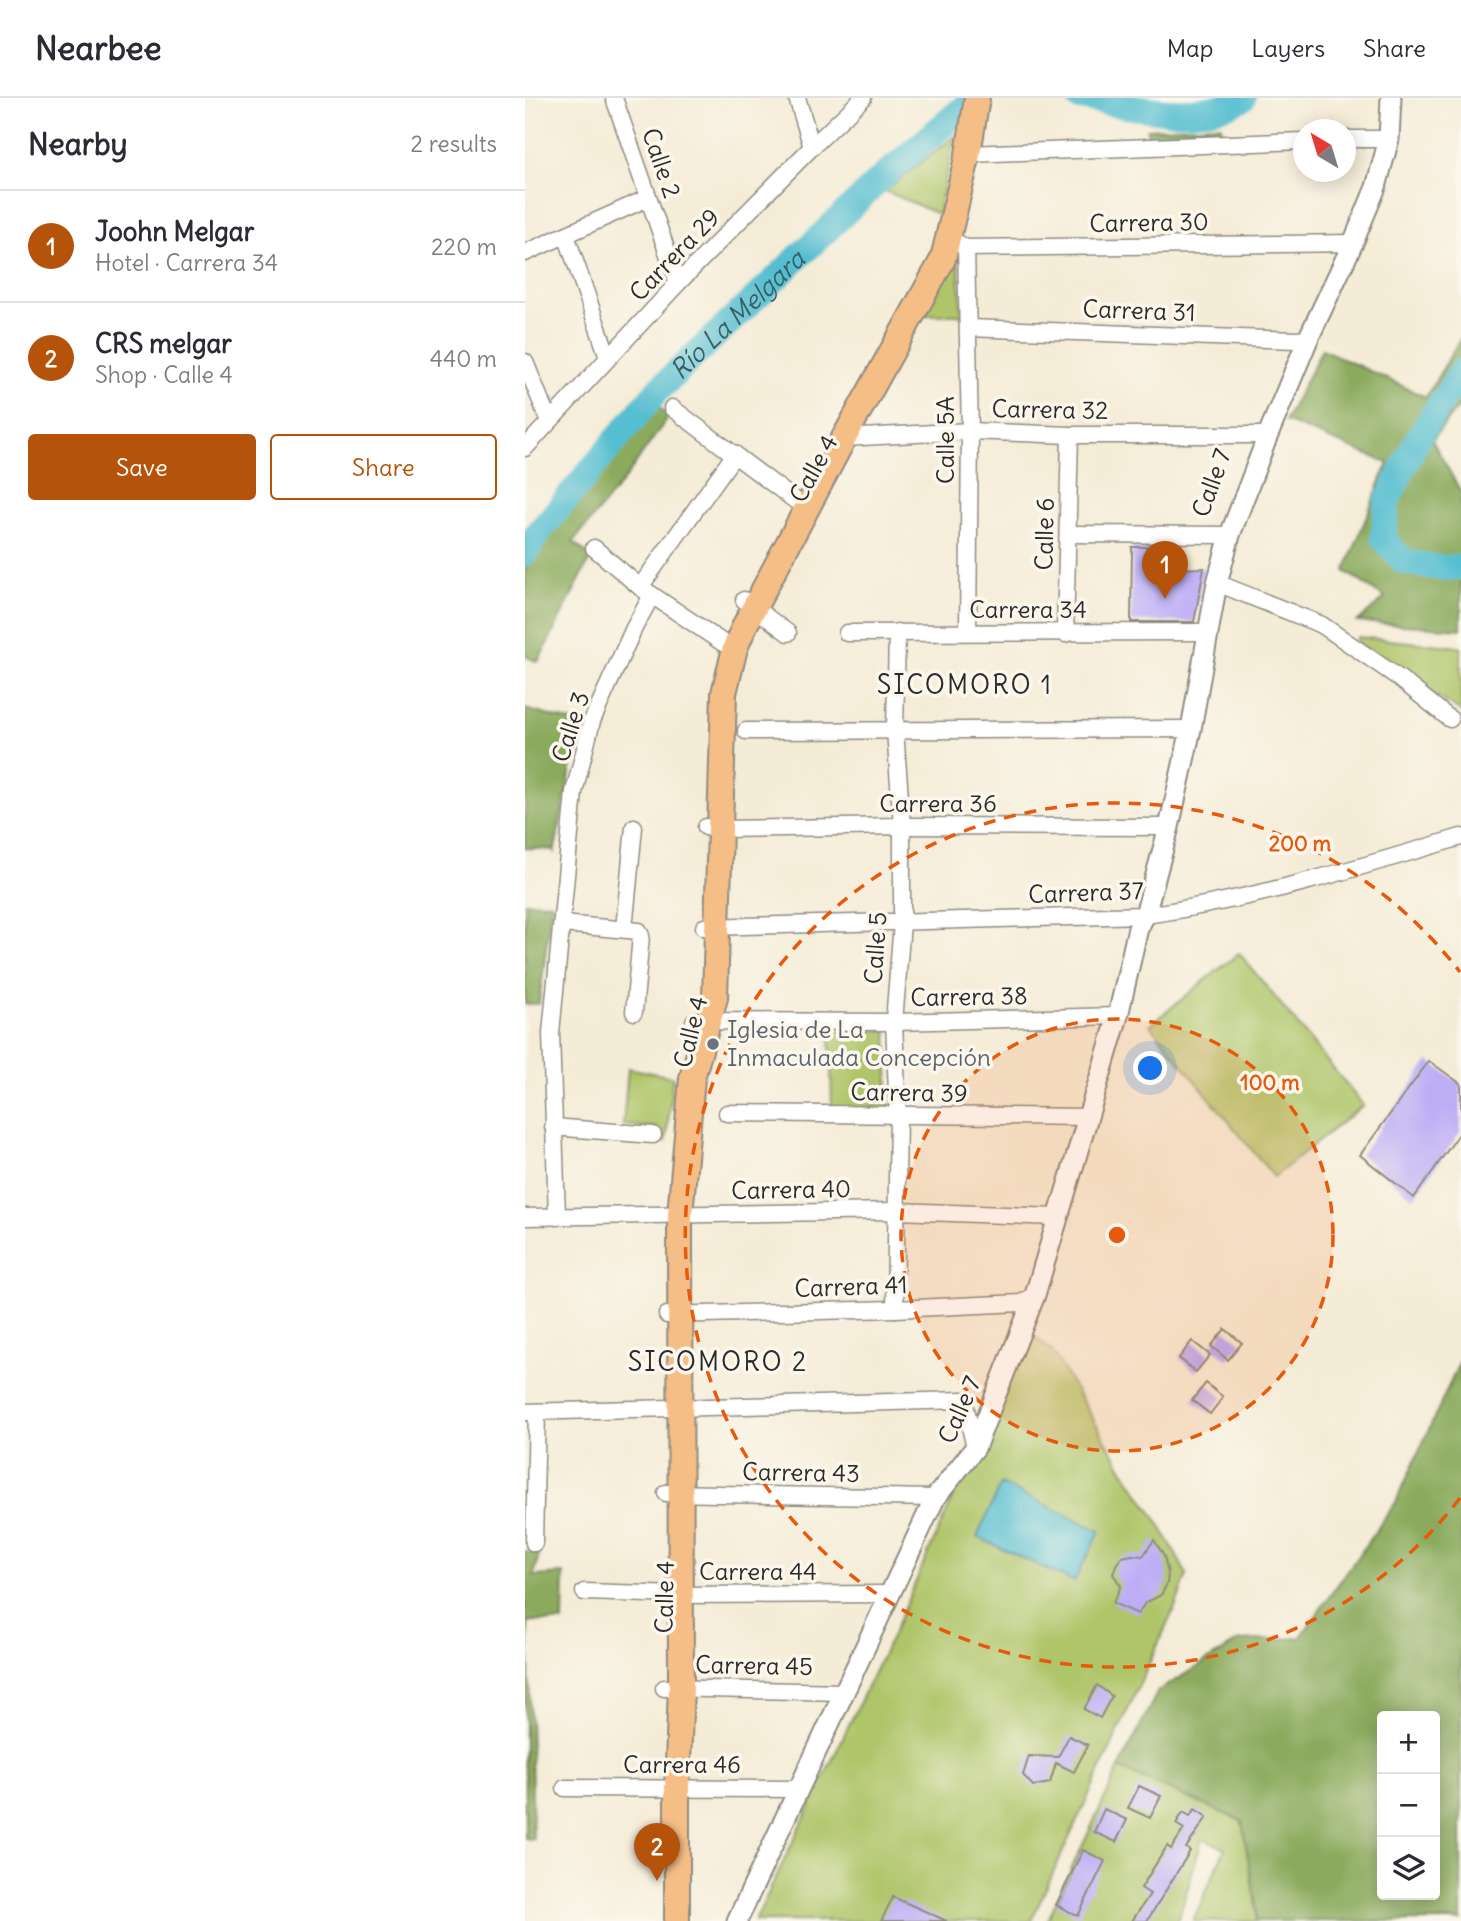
<!DOCTYPE html>
<meta charset="utf-8">
<style>
:root{--surface:#fff;--page:#f7f7f7;--text:#2b2b33;--muted:#7c7c81;--line:#e1e1e2;--accent:#b45309}
body{margin:0;font-family:Delius,sans-serif;background:var(--page);color:var(--text)}
.controls{position:absolute;right:21px;bottom:21px;display:grid;overflow:hidden;border-radius:7px;box-shadow:0 4px 18px #0003}
.controls button{width:63px;height:63px;display:grid;place-items:center;padding:0;border:0;border-bottom:2px solid var(--line);background:var(--surface);color:var(--text);font:35px sans-serif}
.compass{position:absolute;left:768px;top:21px;width:63px;height:63px;border-radius:50%;background:var(--surface);box-shadow:0 4px 18px #0003;rotate:322deg}
.you{position:absolute;left:626px;top:971px;width:24px;height:24px;margin:-18px;border:5px solid #fff;border-radius:50%;background:#1a73e8;box-shadow:0 0 0 10px #1a73e833}
.badge{display:grid;place-items:center;width:46px;height:46px;border-radius:50%;background:var(--accent);color:#fff;font-size:23px;font-weight:700}
.pin{position:absolute;translate:-50% -58px;filter:drop-shadow(0 2px 4px #0008)}
.pin::after{content:'';position:absolute;top:37px;width:24px;height:21px;background:inherit;clip-path:polygon(0 0,100% 0,50% 100%)}
.list{margin:0;padding:0;list-style:none}
h2{display:flex;justify-content:space-between;align-items:center;height:91px;margin:0;padding:0 28px;font-size:30px}
h2 small{font-size:23px;font-weight:400;color:var(--muted)}
.list li{display:grid;grid-template-columns:46px 1fr auto;gap:21px;align-items:center;box-sizing:border-box;height:112px;padding:0 28px;border-top:2px solid var(--line)}
.list b{display:block;font-size:26px;white-space:nowrap}
.list p{margin:0;font-size:23px;white-space:nowrap;color:var(--muted)}
.list em{font-size:23px;font-style:normal;color:var(--muted)}
.actions{display:flex;gap:14px;padding:21px 28px}
.actions a{flex:1;padding:16px 0;border:2px solid var(--accent);border-radius:7px;text-align:center;font-size:24px;color:var(--accent)}
.actions .main{background:var(--accent);color:#fff}
.icon{flex:none;width:38px;height:38px;fill:none;stroke:currentColor;stroke-width:2;stroke-linecap:round;stroke-linejoin:round}
.map{position:relative;flex:none;width:936px;height:1823px;overflow:hidden}
header{display:flex;align-items:center;gap:42px;box-sizing:border-box;height:98px;padding:0 35px;background:var(--surface);border-bottom:2px solid var(--line)}
header strong{font-size:33px}
nav{display:flex;gap:38px;margin-inline-start:auto;font-size:24px}
main{display:flex}
aside{flex:1;background:var(--surface)}
.map>svg:first-child{display:block}
.green{fill:#afc569;stroke:#6d784a;stroke-width:2}
.forest{fill:#8baa5d;stroke:#5b6a44;stroke-width:2;fill-rule:evenodd}
.water{fill:#54bed0;stroke:#40747e;stroke-width:2}
.lines{fill:none;stroke-linecap:round;stroke-linejoin:round}
.river{stroke:#54bed0;stroke-width:26}
.building{fill:#bcadf6}
.minor-casing{stroke:#908c81;stroke-width:19}
.tertiary-casing{stroke:#908c81;stroke-width:23}
.primary-casing{stroke:#908c81;stroke-width:28}
.minor{stroke:#fff;stroke-width:16}
.tertiary{stroke:#fff;stroke-width:19}
.primary{stroke:#f6be87;stroke-width:24}
.ring{fill:none;stroke:#e8590c;stroke-width:3.5;stroke-dasharray:12 9}
.worship-dot{fill:#6b7280;stroke:#fbf7ec;stroke-width:2.5}
.labels{text-anchor:middle;stroke-width:7;stroke-linejoin:round;paint-order:stroke}
.street-label{font-size:24px;fill:#2b2b2b;stroke:#fbf7ec}
.worship-label{font-size:24px;fill:#5b616d;stroke:#fbf7ec;text-anchor:start}
.water-label{font-size:26px;font-style:italic;fill:#395e65;stroke:#fbf7ec}
.neighbourhood-label{font-size:26px;letter-spacing:2px;fill:#2b2b2b;stroke:#fbf7ec}
.centre{fill:#e8590c;stroke:#fbf7ec;stroke-width:3.5}
.ring-label{font-size:21px;text-anchor:middle;font-weight:bold;fill:#e8590c;stroke:#fbf7ec;stroke-width:7;stroke-linejoin:round;paint-order:stroke}
</style>
<header>
<strong>Nearbee</strong>
<nav><a>Map</a><a>Layers</a><a>Share</a></nav>
</header>
<main>
<aside>
<h2>Nearby<small>2 results</small></h2>
<ul class="list">
<li><span class="badge">1</span><div><b>Joohn Melgar</b><p>Hotel · Carrera 34</p></div><em>220 m</em></li>
<li><span class="badge">2</span><div><b>CRS melgar</b><p>Shop · Calle 4</p></div><em>440 m</em></li>
</ul>
<div class="actions"><a class="main">Save</a><a>Share</a></div>
</aside>
<div class="map">
<svg width="936" height="1823" viewBox="0 0 936 1823">
<rect width="100%" height="100%" fill="#fbf7ec"/>
<filter id="ink" filterUnits="userSpaceOnUse"><feTurbulence type="fractalNoise" baseFrequency=".0143" numOctaves="2"/><feDisplacementMap in="SourceGraphic" scale="14" xChannelSelector="R" yChannelSelector="G"/><feConvolveMatrix kernelMatrix="1 2 1 2 8 2 1 2 1" color-interpolation-filters="sRGB"/></filter>
<filter id="wash" filterUnits="userSpaceOnUse"><feTurbulence type="fractalNoise" baseFrequency=".00686" numOctaves="4" result="noise"/><feDisplacementMap in="SourceGraphic" scale="28" xChannelSelector="R" yChannelSelector="G"/><feGaussianBlur stdDeviation="1.57" result="paint"/><feColorMatrix in="noise" values="0 0 0 0 0 0 0 0 0 0 0 0 0 0 0 0 0 1.4 0 .05"/><feComposite in="paint" operator="in"/></filter>
<g filter="url(#wash)">
<rect width="100%" height="100%" fill="#f5ecd7"/>
<g class="green">
<polygon points="430,38 413,116 360,93"/>
<polygon points="427,165 434,167 437,217 398,217"/>
<polygon points="832,539 936,549 936,614 831,544"/>
<polygon points="714,855 838,1007 749,1079 625,927"/>
<polygon points="305,932 362,932 364,1010 307,1012"/>
<polygon points="103,970 148,979 141,1044 132,1043 132,1030 98,1027"/>
<polygon points="502,1232 528,1254 599,1373 634,1425 662,1477 650,1509 506,1823 230,1823 369,1533"/>
<polygon points="594,1670 717,1723 732,1814 731,1823 668,1823 700,1750 677,1741 653,1823 522,1823"/>
</g>
<g class="forest">
<polygon points="696,27 697,37 623,41 622,31"/>
<polygon points="936,240 936,312 933,309 907,342 936,394 936,531 832,524 860,500 820,473 863,365 760,323 797,251 901,299"/>
<polygon points="129,305 144,318 99,382 48,444 66,459 13,564 0,558 0,464 14,442"/>
<polygon points="0,611 55,626 29,756 29,752 0,750"/>
<polygon points="0,804 27,805 14,906 0,906"/>
<path d="M 936,1261 L 936,1823 L 731,1823 L 732,1814 L 717,1723 L 594,1670 L 633,1593 L 714,1543 L 775,1540 L 871,1404 ZM 857,1618 L 910,1618 L 910,1797 L 857,1797 Z"/>
<polygon points="0,1453 14,1456 9,1478 39,1476 38,1524 3,1523 8,1741 0,1740"/>
</g>
<polygon class="water" points="476,1386 575,1433 549,1484 452,1439"/>
<g class="lines">
<g class="river">
<path d="M 554,0 C 604,8 671,26 718,0"/>
<polyline points="936,274 893,340 862,403 858,440 879,464 916,470 936,469"/>
<path id="s1" d="M 0,455 L 13,435 L 131,294 L 360,77 L 450,0"/>
</g>
</g>
<g id="blocks">
<g class="building">
<polygon points="607,449 630,449 629,472 679,470 669,524 606,524"/>
<polygon points="904,963 936,986 936,1033 889,1100 835,1057"/>
<polygon points="700,1231 717,1245 703,1262 686,1248"/>
<polygon points="667,1243 685,1257 671,1274 654,1260"/>
<polygon points="681,1285 698,1299 685,1316 667,1302"/>
<polygon points="629,1442 639,1458 643,1475 642,1486 636,1497 620,1505 613,1516 588,1505 596,1488 588,1476 591,1467 597,1459 607,1457 618,1458"/>
<polygon points="572,1587 587,1598 575,1620 559,1611"/>
<polygon points="544,1638 563,1647 549,1674 531,1665 525,1685 508,1688 498,1677 504,1658 533,1659"/>
<polygon points="614,1688 636,1698 625,1720 603,1710"/>
<polygon points="579,1711 602,1722 591,1744 569,1734"/>
<polygon points="670,1711 682,1719 661,1750 665,1753 622,1823 607,1823 625,1796 616,1790 642,1748 646,1751 659,1731 651,1726 658,1714 665,1718"/>
<polygon points="558,1752 580,1763 553,1818 531,1807"/>
<polygon points="368,1799 422,1823 356,1823"/>
</g>
</g>
</g>
<g filter="url(#ink)">
<use href="#blocks" fill-opacity="0" stroke="#908c81" stroke-width="2"/>
<g class="lines">
<g class="minor-casing">
<g id="minor">
<polyline points="89,0 153,185"/>
<polyline points="272,0 287,49"/>
<polyline points="820,41 864,41"/>
<polyline points="443,56 778,43"/>
<polyline points="41,137 83,259"/>
<polyline points="423,139 441,150 828,145"/>
<polyline points="441,150 445,333 443,534"/>
<polyline points="0,155 123,100"/>
<polyline points="443,230 771,242 783,241"/>
<polyline points="0,264 24,323"/>
<polyline points="147,310 271,403"/>
<polyline points="316,337 319,340 445,333 545,337 743,337"/>
<polyline points="0,350 153,185 287,49 338,0"/>
<polyline points="543,436 705,437"/>
<polyline points="69,450 115,489 198,545 210,550"/>
<polyline points="692,485 797,527 874,580 925,621"/>
<polyline points="115,489 210,356"/>
<polyline points="219,502 263,535"/>
<polyline points="322,535 683,534"/>
<polyline points="540,536 545,337"/>
<polyline points="221,633 666,631"/>
<polyline points="181,729 195,731 377,728 644,729"/>
<polyline points="37,826 114,833 116,838 109,914"/>
<path d="M 179,829 L 620,817 C 727,802 833,770 936,739"/>
<polyline points="99,831 109,729"/>
<polyline points="169,923 369,924 593,918"/>
<polyline points="202,1015 564,1019"/>
<polyline points="28,1029 128,1037"/>
<polyline points="0,1119 372,1113 533,1119"/>
<polyline points="32,1119 26,935 49,694 67,623 109,530 127,497"/>
<polyline points="370,1211 373,1018 369,924 377,825 377,728 370,632 372,534"/>
<polyline points="142,1217 370,1211 496,1205 510,1197"/>
<polyline points="0,1314 439,1302 450,1350"/>
<polyline points="141,1395 410,1400"/>
<polyline points="9,1445 12,1314"/>
<polyline points="59,1494 155,1497 364,1496"/>
<polyline points="139,1590 318,1594"/>
<polyline points="40,1690 274,1691"/>
</g>
</g>
<g class="tertiary-casing">
<polyline id="tertiary" points="212,1823 410,1400 450,1350 510,1197 593,918 613,830 620,817 644,729 666,631 692,485 705,437 743,337 783,241 828,145 851,89 864,41 866,0"/>
</g>
<g class="primary-casing">
<polyline id="primary" points="152,1823 152,1689 156,1590 155,1117 167,980 190,900 199,595 210,550 220,527 319,340 418,161 443,56 452,0"/>
</g>
<use href="#minor" class="minor"/>
<use href="#tertiary" class="tertiary"/>
<use href="#primary" class="primary"/>
</g>
</g>
<circle cx="592" cy="1137" r="216" fill="#e8590c" fill-opacity=".12"/>
<g class="ring">
<circle cx="592" cy="1137" r="216"/>
<path d="M935 1400A432 432 0 1 1 935 874"/>
</g>
<circle class="worship-dot" cx="188" cy="946" r="7"/>
<g class="labels">
<g class="street-label">
<text transform="translate(136 65) rotate(71)" y="8">Calle 2</text>
<text transform="translate(624 125) rotate(-1)" y="8">Carrera 30</text>
<text transform="translate(150 157) rotate(-46)" y="8">Carrera 29</text>
<text transform="translate(614 213) rotate(2)" y="8">Carrera 31</text>
<text transform="translate(525 312) rotate(1)" y="8">Carrera 32</text>
<text transform="translate(421 342) rotate(-90)" y="8">Calle 5A</text>
<text transform="translate(289 371) rotate(-61)" y="8">Calle 4</text>
<text transform="translate(687 385) rotate(-70)" y="8">Calle 7</text>
<text transform="translate(520 436) rotate(-89)" y="8">Calle 6</text>
<text x="503" y="520">Carrera 34</text>
<text transform="translate(46 629) rotate(-72)" y="8">Calle 3</text>
<text x="413" y="714">Carrera 36</text>
<text transform="translate(561 795) rotate(-2)" y="8">Carrera 37</text>
<text transform="translate(351 850) rotate(-86)" y="8">Calle 5</text>
<text transform="translate(444 899) rotate(-1)" y="8">Carrera 38</text>
<text transform="translate(166 934) rotate(-76)" y="8">Calle 4</text>
<text transform="translate(384 995) rotate(1)" y="8">Carrera 39</text>
<text transform="translate(266 1092) rotate(-1)" y="8">Carrera 40</text>
<text transform="translate(326 1189) rotate(-2)" y="8">Carrera 41</text>
<text transform="translate(435 1312) rotate(-66)" y="8">Calle 7</text>
<text transform="translate(276 1375) rotate(1)" y="8">Carrera 43</text>
<text x="233" y="1482">Carrera 44</text>
<text transform="translate(140 1499) rotate(-89)" y="8">Calle 4</text>
<text transform="translate(229 1568) rotate(1)" y="8">Carrera 45</text>
<text x="157" y="1675">Carrera 46</text>
</g>
<g class="worship-label">
<text x="202" y="940">Iglesia de La<tspan x="202" dy="28">Inmaculada Concepción</tspan></text>
</g>
<g class="water-label">
<text dy="9" stroke="none"><textPath href="#s1" startOffset="320">Río La Melgara</textPath></text>
</g>
<g class="neighbourhood-label">
<text x="440" y="596">SICOMORO 1</text>
<text x="193" y="1273">SICOMORO 2</text>
</g>
</g>
<circle cx="592" cy="1137" r="10" class="centre"/>
<g class="ring-label">
<text x="775" y="753">200 m</text>
<text x="745" y="992">100 m</text>
</g>
</svg>
<div class="controls">
<button>+</button>
<button>−</button>
<button><svg class="icon" aria-label="layers" viewBox="0 0 24 24"><path d="M12 4l9 5-9 5-9-5zM3 14l9 5 9-5"/></svg></button>
</div>
<svg class="compass" viewBox="-18 -18 36 36"><path d="M0-13l5 13h-10z" fill="#e53935"/><path d="M0 13l5-13h-10z" fill="#7c7c81"/></svg>
<div class="you"></div>
<div class="pin badge" style="left:640px;top:501px">1</div>
<div class="pin badge" style="left:132px;top:1783px">2</div>
</div>
</main>
